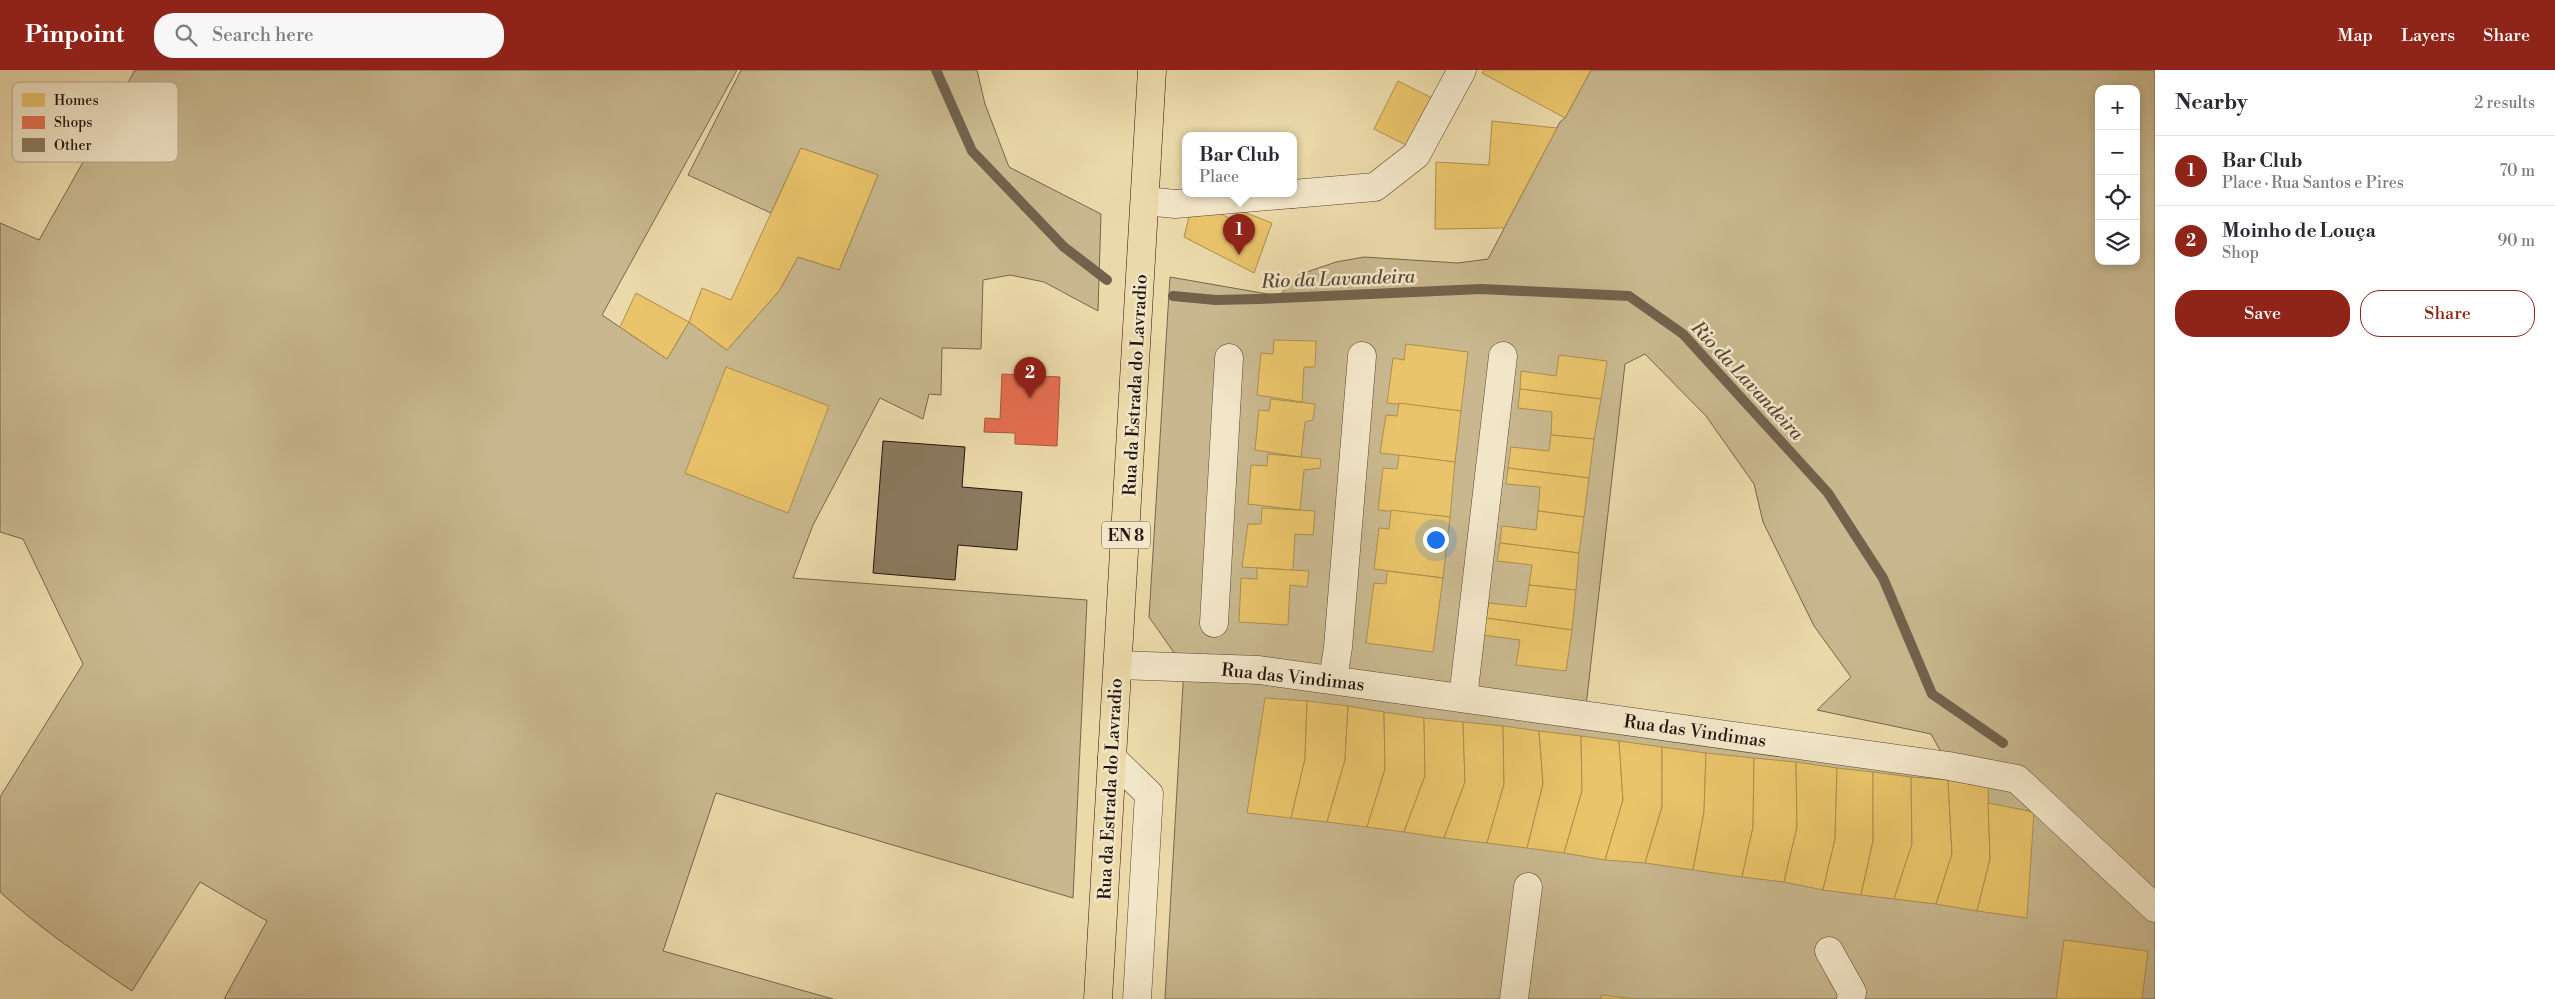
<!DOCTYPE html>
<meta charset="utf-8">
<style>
:root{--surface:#fff;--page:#f7f7f7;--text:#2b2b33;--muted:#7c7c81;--line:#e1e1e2;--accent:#8f2418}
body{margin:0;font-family:"Libre Bodoni",serif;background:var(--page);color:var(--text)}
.controls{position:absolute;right:15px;top:15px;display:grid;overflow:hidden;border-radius:10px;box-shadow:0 2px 8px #0003}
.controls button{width:45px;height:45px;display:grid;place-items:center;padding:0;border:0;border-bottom:1px solid var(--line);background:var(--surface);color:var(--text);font:25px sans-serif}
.you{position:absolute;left:1435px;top:469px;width:18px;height:18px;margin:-12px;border:4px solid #fff;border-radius:50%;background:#1a73e8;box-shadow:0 0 0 8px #1a73e833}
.badge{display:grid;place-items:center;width:32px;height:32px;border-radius:50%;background:var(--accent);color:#fff;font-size:16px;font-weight:700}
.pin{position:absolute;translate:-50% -41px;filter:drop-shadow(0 1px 2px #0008)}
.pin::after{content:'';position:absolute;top:26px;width:18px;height:15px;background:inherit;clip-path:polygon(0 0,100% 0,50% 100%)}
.popup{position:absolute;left:1182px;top:62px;width:115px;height:65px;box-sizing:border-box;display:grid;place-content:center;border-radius:10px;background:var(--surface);filter:drop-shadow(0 1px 4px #0005);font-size:16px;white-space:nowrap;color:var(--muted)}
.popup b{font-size:19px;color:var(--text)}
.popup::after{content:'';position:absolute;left:50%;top:100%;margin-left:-10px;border:10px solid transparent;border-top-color:var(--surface)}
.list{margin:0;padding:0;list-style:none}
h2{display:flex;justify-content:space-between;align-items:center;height:65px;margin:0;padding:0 20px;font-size:21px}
h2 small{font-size:16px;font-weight:400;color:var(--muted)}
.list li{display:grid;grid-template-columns:32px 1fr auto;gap:15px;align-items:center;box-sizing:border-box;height:70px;padding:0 20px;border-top:1px solid var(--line)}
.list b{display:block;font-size:19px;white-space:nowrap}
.list p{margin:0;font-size:16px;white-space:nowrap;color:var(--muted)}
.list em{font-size:16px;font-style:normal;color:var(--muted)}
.actions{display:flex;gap:10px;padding:15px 20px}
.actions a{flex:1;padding:11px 0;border:1px solid var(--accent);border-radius:20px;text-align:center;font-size:18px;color:var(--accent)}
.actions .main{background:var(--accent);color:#fff}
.icon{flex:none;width:28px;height:28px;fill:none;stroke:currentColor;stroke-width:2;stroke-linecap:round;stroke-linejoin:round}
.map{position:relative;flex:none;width:2155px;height:929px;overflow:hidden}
header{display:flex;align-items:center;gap:30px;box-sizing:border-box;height:70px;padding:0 25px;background:var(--accent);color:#fff}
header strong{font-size:24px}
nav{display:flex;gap:28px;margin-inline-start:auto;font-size:18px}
.search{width:350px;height:45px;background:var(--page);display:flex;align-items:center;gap:12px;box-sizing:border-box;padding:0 18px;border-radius:20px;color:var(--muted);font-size:19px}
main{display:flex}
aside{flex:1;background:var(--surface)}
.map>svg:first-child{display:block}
.green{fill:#c9b88f;stroke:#76664e;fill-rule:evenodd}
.homes{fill:#e9c46a;stroke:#ad8f4e}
.shops{fill:#e76f51;stroke:#ac543d}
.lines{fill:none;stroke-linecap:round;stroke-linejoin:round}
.stream{stroke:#72624c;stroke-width:10}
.building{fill:#8b7a5f;stroke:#22140e}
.minor-casing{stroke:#544535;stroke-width:29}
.major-casing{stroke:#22140e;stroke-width:29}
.minor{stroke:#f2e6c8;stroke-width:28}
.major{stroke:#ebd9aa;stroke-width:28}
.labels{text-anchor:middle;stroke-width:5;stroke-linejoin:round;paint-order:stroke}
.shield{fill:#f2e6c8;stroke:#605346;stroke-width:1}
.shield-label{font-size:16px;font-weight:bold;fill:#22140e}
.street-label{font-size:18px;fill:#22140e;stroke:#f2e6c8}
.water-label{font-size:19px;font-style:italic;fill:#574837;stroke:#f2e6c8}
.key{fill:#f2e6c8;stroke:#b4a790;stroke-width:1}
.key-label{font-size:14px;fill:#22140e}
</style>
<header>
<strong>Pinpoint</strong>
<div class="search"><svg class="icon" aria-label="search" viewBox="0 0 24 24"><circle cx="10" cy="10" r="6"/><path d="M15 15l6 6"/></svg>Search here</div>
<nav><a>Map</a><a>Layers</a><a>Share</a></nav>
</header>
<main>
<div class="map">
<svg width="2155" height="929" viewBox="0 0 2155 929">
<rect width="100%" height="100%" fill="#ebd9aa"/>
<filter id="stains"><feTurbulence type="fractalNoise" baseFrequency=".004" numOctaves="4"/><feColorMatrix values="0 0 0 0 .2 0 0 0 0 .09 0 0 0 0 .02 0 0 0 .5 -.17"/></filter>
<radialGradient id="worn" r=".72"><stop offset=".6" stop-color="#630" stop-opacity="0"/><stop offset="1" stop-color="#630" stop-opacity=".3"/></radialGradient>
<g class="green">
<path d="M 135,0 L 737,0 L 602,245 L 667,289 L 689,252 L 727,280 L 779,221 L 798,187 L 839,200 L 878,105 L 801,78 L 771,143 L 688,105 L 741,0 L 977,0 L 985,34 L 1009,97 L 1101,144 L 1098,241 L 1044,212 L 1010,205 L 983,210 L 981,279 L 942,278 L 941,325 L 929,324 L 923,349 L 880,328 L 813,455 L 793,508 L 1087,530 L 1073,828 L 716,723 L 663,881 L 833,929 L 224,929 L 267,851 L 200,812 L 132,921 C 86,890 41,859 0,822 L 0,727 L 83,594 L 23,469 L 0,462 L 0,153 L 39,170 Z"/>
<path d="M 1591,0 L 2155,0 L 2155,929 L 1165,929 L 1184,597 L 1149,547 L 1170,207 L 1279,226 L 1298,205 L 1336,192 L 1364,187 L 1458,193 L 1488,189 L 1560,52 L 1565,48 ZM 2099,19 L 2136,19 L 2136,191 L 2099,191 ZM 1645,284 L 1706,346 L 1754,414 L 1763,452 L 1814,556 L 1851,607 L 1817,640 L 1931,664 L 1948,695 L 1585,645 L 1625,294 Z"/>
</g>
<g class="homes">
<polygon points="1484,0 1591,0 1565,48 1482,3"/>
<polygon points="1398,11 1438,31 1414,79 1374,59"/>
<polygon points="1492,51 1557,58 1504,158 1435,159 1436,92 1489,95"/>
<polygon points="801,78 878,105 839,200 798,187 779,221 727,280 689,252 702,218 731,230"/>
<polygon points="1239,140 1272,153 1254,203 1184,167 1189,147 1216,141 1234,151"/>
<polygon points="636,223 689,252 667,289 620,257"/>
<polygon points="1274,270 1316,271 1315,297 1304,297 1302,332 1257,325 1261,283 1273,284"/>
<polygon points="1406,274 1468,282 1461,341 1387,333 1393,288 1404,290"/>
<polygon points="1559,285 1607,291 1601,329 1520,319 1521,301 1556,306"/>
<polygon points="726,297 829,336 788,443 685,403"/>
<polygon points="1520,319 1601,329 1594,369 1551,365 1552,342 1518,338"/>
<polygon points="1271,329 1315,334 1313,350 1305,352 1301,387 1255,380 1259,340 1269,341"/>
<polygon points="1399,333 1461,341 1455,392 1380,383 1386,345 1397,346"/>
<polygon points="1551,365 1594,369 1589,408 1508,398 1511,377 1549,381"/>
<polygon points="1268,384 1321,389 1320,398 1304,400 1300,440 1248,434 1251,395 1267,396"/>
<polygon points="1399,385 1455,392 1450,447 1378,440 1383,398 1397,399"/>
<polygon points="1508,398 1589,408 1584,447 1538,441 1540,417 1506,414"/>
<polygon points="1262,438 1315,441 1313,465 1295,464 1293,500 1242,497 1248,454 1261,454"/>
<polygon points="1391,440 1450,447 1443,508 1374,499 1379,458 1389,459"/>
<polygon points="1538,441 1584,447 1579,483 1500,473 1502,456 1536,460"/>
<polygon points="1500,473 1579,483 1576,520 1529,515 1532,495 1497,491"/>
<polygon points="1257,498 1309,501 1307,517 1290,515 1288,555 1239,552 1241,508 1257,509"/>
<polygon points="1387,501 1443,508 1433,582 1366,573 1374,513 1386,514"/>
<polygon points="1529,515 1576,520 1572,560 1486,548 1489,533 1526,537"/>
<polygon points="1486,548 1572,560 1566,601 1516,595 1520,570 1483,565"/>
<polygon points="1265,628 1307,631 1305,689 1291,748 1247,743"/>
<polygon points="1307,631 1348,636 1345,690 1327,752 1291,748 1305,689"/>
<polygon points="1348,636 1384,642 1385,699 1367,757 1327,752 1345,690"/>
<polygon points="1384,642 1424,648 1425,706 1404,762 1367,757 1385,699"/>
<polygon points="1424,648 1463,652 1465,712 1444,768 1404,762 1425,706"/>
<polygon points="1463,652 1503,656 1504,714 1487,773 1444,768 1465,712"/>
<polygon points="1503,656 1539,661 1543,714 1527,778 1487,773 1504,714"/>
<polygon points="1539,661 1581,666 1582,721 1564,783 1527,778 1543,714"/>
<polygon points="1581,666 1619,671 1623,730 1605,790 1564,783 1582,721"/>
<polygon points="1619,671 1662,677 1662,737 1645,793 1605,790 1623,730"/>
<polygon points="1662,677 1706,683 1704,742 1693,800 1645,793 1662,737"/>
<polygon points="1706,683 1754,688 1753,757 1742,807 1693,800 1704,742"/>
<polygon points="1754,688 1796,692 1797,757 1784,812 1742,807 1753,757"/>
<polygon points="1796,692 1837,698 1835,769 1823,820 1784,812 1797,757"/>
<polygon points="1837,698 1873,702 1873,771 1861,825 1823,820 1835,769"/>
<polygon points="1873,702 1911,707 1912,774 1894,829 1861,825 1873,771"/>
<polygon points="1911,707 1948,710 1952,784 1936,834 1894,829 1912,774"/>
<polygon points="1948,710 1988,715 1990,789 1977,841 1936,834 1952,784"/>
<polygon points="1988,733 2034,742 2027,848 1977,841 1990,789"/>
<polygon points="2064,870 2148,881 2142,929 2056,929"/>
<polygon points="1601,925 1636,929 1601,929"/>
</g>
<polygon class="shops" points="1002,304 1060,307 1057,376 1015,374 1015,363 984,362 985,348 1000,349"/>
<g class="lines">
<g class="stream">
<polyline points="936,0 972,81 1064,177 1107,210"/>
<polyline points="1173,226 1216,230 1258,229 1481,219 1629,226 1683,264 1828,423 1883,508 1932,624 2003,673"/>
</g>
</g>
<polygon class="building" points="883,371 965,377 962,417 1022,422 1017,480 958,475 955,510 873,503"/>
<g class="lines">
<g class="minor-casing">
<g id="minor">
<polyline points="1293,124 1375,117 1416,85 1462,0"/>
<polyline points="1146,131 1175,134 1292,124"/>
<polyline points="1214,553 1229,288"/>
<polyline points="1118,595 1259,600 1949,696 2017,709 2155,838"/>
<polyline points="1333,610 1338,577 1362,286"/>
<polyline points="1463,628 1503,286"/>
<polyline points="1112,688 1149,724 1137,929"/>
<polyline points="1829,881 1852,922 1851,929"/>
<polyline points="1514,929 1528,817"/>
</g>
</g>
<g class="major-casing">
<polyline id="major" points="1098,929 1152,0"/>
</g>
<use href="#minor" class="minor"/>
<use href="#major" class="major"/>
</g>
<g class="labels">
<rect class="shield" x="1102" y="451.5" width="48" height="27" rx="4"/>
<g class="shield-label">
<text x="1126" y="471">EN 8</text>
</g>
<g class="street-label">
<text transform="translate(1135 315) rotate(-87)" y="6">Rua da Estrada do Lavradio</text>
<text transform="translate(1293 607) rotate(6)" y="6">Rua das Vindimas</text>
<text transform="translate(1695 661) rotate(8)" y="6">Rua das Vindimas</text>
<text transform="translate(1110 719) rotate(-87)" y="6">Rua da Estrada do Lavradio</text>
</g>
<g class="water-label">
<text transform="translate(1338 208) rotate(-2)" y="7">Rio da Lavandeira</text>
<text transform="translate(1748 310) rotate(47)" y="7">Rio da Lavandeira</text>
</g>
</g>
<rect x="12" y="12" width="166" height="80" rx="8" class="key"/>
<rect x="22" y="23" width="23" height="14" fill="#e9c46a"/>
<rect x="22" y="46" width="23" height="13" fill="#e76f51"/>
<rect x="22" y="68" width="23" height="14" fill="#8b7a5f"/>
<g class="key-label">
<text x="54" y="35">Homes</text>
<text x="54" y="57">Shops</text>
<text x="54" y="80">Other</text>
</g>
<rect width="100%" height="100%" filter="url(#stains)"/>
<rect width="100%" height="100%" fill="url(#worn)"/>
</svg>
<div class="controls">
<button>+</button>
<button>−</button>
<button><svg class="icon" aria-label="locate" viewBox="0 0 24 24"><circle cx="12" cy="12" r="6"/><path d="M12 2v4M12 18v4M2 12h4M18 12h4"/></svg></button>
<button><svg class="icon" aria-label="layers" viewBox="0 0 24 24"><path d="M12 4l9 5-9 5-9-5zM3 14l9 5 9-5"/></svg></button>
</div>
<div class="you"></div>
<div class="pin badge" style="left:1239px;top:185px">1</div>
<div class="popup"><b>Bar Club</b>Place</div>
<div class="pin badge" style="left:1030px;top:328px">2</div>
</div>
<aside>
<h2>Nearby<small>2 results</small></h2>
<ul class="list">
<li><span class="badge">1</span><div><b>Bar Club</b><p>Place · Rua Santos e Pires</p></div><em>70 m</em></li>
<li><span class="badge">2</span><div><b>Moinho de Louça</b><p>Shop</p></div><em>90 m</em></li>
</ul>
<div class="actions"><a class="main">Save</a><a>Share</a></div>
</aside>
</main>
